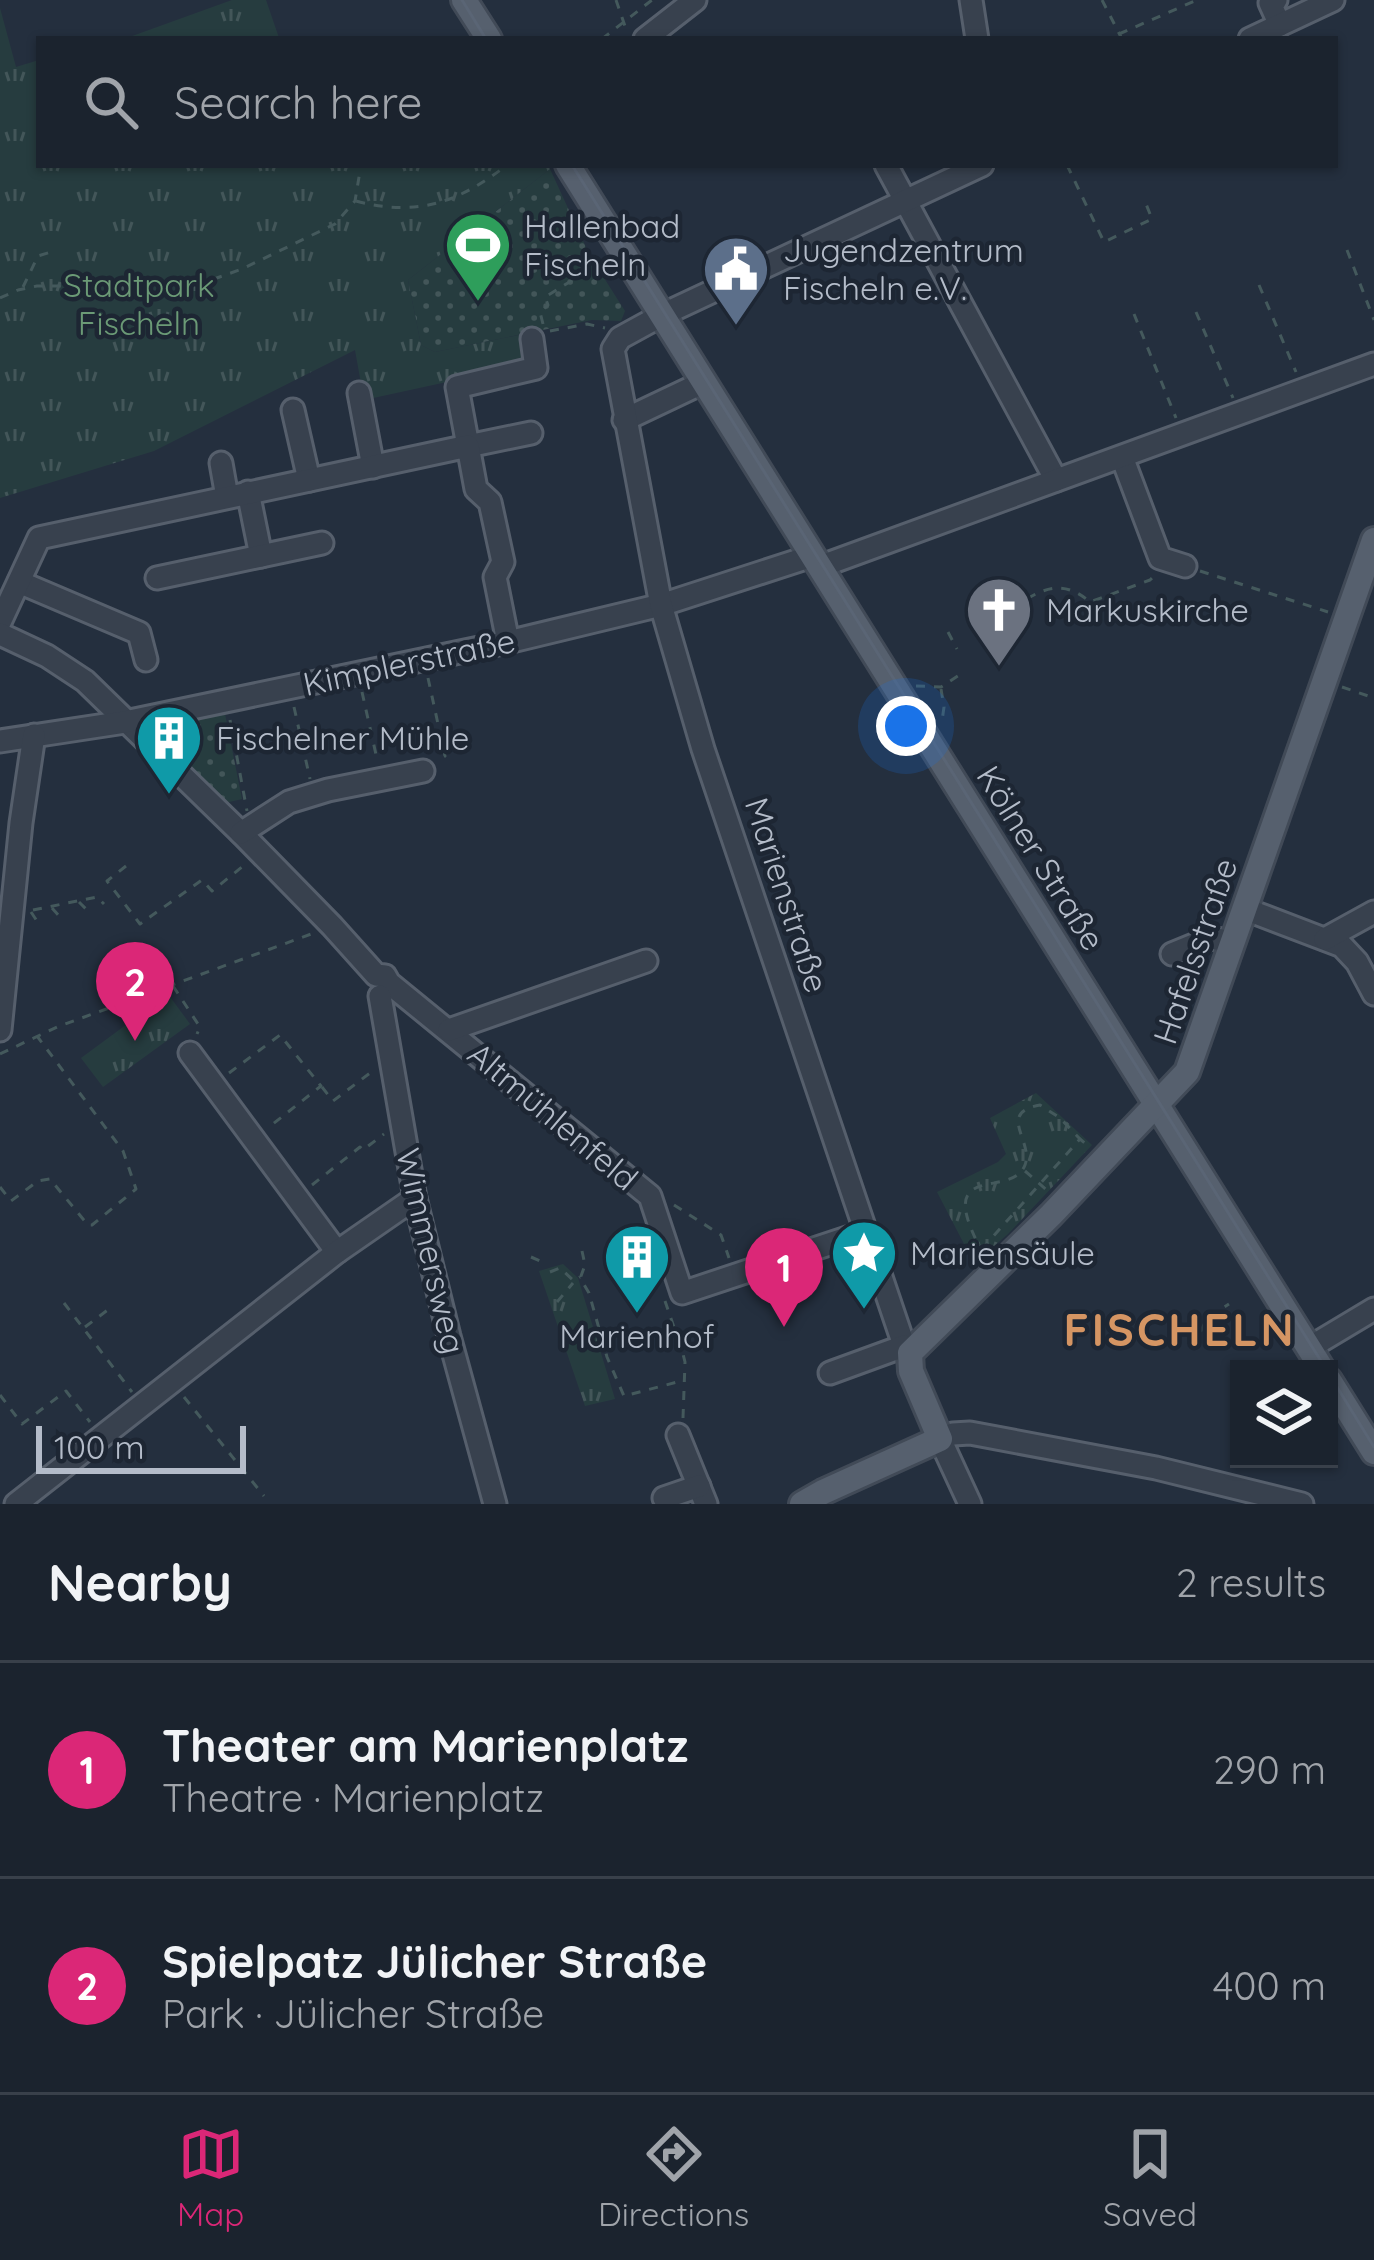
<!DOCTYPE html>
<meta charset="utf-8">
<style>
:root{--surface:#1b232e;--page:#242b36;--text:#f1f3f6;--muted:#a0a4aa;--line:#39404a;--accent:#db2777}
body{margin:0;font-family:Quicksand,sans-serif;background:var(--page);color:var(--text)}
.controls{position:absolute;right:36px;bottom:36px;display:grid;overflow:hidden;border-radius:0px;box-shadow:0 3px 9px #0004}
.controls button{width:108px;height:108px;display:grid;place-items:center;padding:0;border:0;border-bottom:3px solid var(--line);background:var(--surface);color:var(--text);font:60px sans-serif}
.scale{position:absolute;left:36px;bottom:30px;width:210px;box-sizing:border-box;padding-left:12px;border:6px solid #b4bcc9;border-top:0;font-size:33px;line-height:42px;white-space:nowrap;color:#b4bcc9;-webkit-text-stroke:9px #1d2633;paint-order:stroke}
.you{position:absolute;left:906px;top:726px;width:42px;height:42px;margin:-30px;border:9px solid #fff;border-radius:50%;background:#1a73e8;box-shadow:0 0 0 18px #1a73e833}
.badge{display:grid;place-items:center;width:78px;height:78px;border-radius:50%;background:var(--accent);color:#fff;font-size:39px;font-weight:700}
.pin{position:absolute;translate:-50% -99px;filter:drop-shadow(0 3px 6px #0008)}
.pin::after{content:'';position:absolute;top:63px;width:42px;height:36px;background:inherit;clip-path:polygon(0 0,100% 0,50% 100%)}
.list{margin:0;padding:0;list-style:none}
h2{display:flex;justify-content:space-between;align-items:center;height:156px;margin:0;padding:0 48px;font-size:51px}
h2 small{font-size:39px;font-weight:400;color:var(--muted)}
.list li{display:grid;grid-template-columns:78px 1fr auto;gap:36px;align-items:center;box-sizing:border-box;height:216px;padding:0 48px;border-top:3px solid var(--line)}
.list b{display:block;font-size:45px;white-space:nowrap}
.list p{margin:0;font-size:39px;white-space:nowrap;color:var(--muted)}
.list em{font-size:39px;font-style:normal;color:var(--muted)}
.icon{flex:none;width:66px;height:66px;fill:none;stroke:currentColor;stroke-width:2;stroke-linecap:round;stroke-linejoin:round}
.map{position:relative;flex:none;width:1374px;height:1504px;overflow:hidden}
.search{position:absolute;background:var(--surface);box-shadow:0 3px 9px #0004;left:36px;right:36px;top:36px;height:132px;display:flex;align-items:center;gap:30px;box-sizing:border-box;padding:0 42px;border-radius:0px;color:var(--muted);font-size:45px}
.sheet{height:588px;background:var(--surface)}
nav{display:flex;justify-content:space-around;align-items:center;box-sizing:border-box;height:168px;border-top:3px solid var(--line);background:var(--surface);font-size:33px;color:var(--muted)}
nav a{display:grid;justify-items:center;gap:6px}
nav .on{color:var(--accent)}
.map>svg:first-child{display:block}
.grass{fill:url(#grass-dots)}
.park{fill:url(#park-tufts)}
.lines{fill:none;stroke-linecap:round;stroke-linejoin:round}
.minor-casing{stroke:#565f6c;stroke-width:27}
.major-casing{stroke:#414a57;stroke-width:30}
.path{stroke:#44595c;stroke-width:3;stroke-dasharray:9 9;stroke-linecap:butt}
.minor{stroke:#38414e;stroke-width:21}
.major{stroke:#56606e;stroke-width:24}
.tram{stroke:#5a6575;stroke-width:3}
.labels{text-anchor:middle;stroke-width:9;stroke-linejoin:round;paint-order:stroke}
.poi-label{font-size:33px;fill:#b4bcc9;stroke:#1d2633;text-anchor:start}
.park-label{font-size:33px;fill:#6b9a76;stroke:#1d2633}
.street-label{font-size:33px;fill:#b4bcc9;stroke:#1d2633}
.district-label{font-size:45px;font-weight:bold;letter-spacing:3px;fill:#d59563;stroke:#1d2633}
</style>
<div class="map">
<svg width="1374" height="1504" viewBox="0 0 1374 1504">
<defs>
<pattern id="grass-dots" width="8" height="8" patternUnits="userSpaceOnUse" patternTransform="scale(3)"><rect width="8" height="8" fill="#263c3f"/><path d="M2 2h.1M6 6h.1" fill="none" stroke="#435659" stroke-width="1.8" stroke-linecap="round"/></pattern>
<pattern id="park-tufts" width="24" height="20" patternUnits="userSpaceOnUse" patternTransform="scale(3)"><rect width="24" height="20" fill="#263c3f"/><path d="M3 7l-1-3M5 7V3M7 7l1-3M15 17l-1-3M17 17v-4M19 17l1-3" fill="none" stroke="#435659"/></pattern>
</defs>
<rect width="100%" height="100%" fill="#242f3e"/>
<g class="grass">
<polygon points="550,169 590,256 625,311 621,321 592,320 435,352 421,345 408,280"/>
<polygon points="225,714 242,799 225,803 157,739 155,734 159,726"/>
</g>
<g class="park">
<polygon points="232,0 266,0 279,38 124,39"/>
<polygon points="0,8 16,67 39,60 39,165 547,165 550,169 408,280 421,345 435,352 529,333 530,364 364,400 355,350 154,451 0,498"/>
<polygon points="168,994 190,1024 103,1087 81,1058"/>
<polygon points="1036,1093 1092,1145 1008,1234 974,1263 937,1192 998,1162 1006,1154 990,1118"/>
<polygon points="563,1264 578,1278 615,1399 585,1406 539,1271"/>
</g>
<g class="lines">
<g class="minor-casing">
<g id="minor">
<polyline points="971,0 977,39"/>
<polyline points="1276,0 1270,3 1280,25"/>
<polyline points="645,39 695,0"/>
<polyline points="1250,39 1333,0"/>
<polyline points="886,165 1056,480"/>
<polyline points="359,393 373,467"/>
<polyline points="293,410 309,480"/>
<polyline points="624,420 704,382"/>
<polyline points="531,433 468,446 457,387 536,368 532,339"/>
<polyline points="1122,457 1160,558 1185,566"/>
<polyline points="221,463 227,497"/>
<polyline points="248,492 261,556"/>
<polyline points="819,567 1374,364"/>
<polyline points="157,578 322,543"/>
<polyline points="19,582 139,633 146,660"/>
<polyline points="0,622 39,538 468,446 476,489 490,502 503,562 495,577 508,642"/>
<polyline points="0,634 47,656 85,681 241,833 332,926 376,975 385,976 389,983 650,1196 682,1293 865,1232"/>
<polyline points="0,741 125,722 508,642 661,605 812,556"/>
<polyline points="241,833 289,802 328,790 423,771"/>
<polyline points="1245,909 1342,946 1357,962 1374,994"/>
<polyline points="1325,939 1374,912"/>
<polyline points="1172,954 1211,938 1233,942"/>
<polyline points="380,996 415,1198 449,1336 495,1504"/>
<polyline points="0,1030 21,823 34,735"/>
<polyline points="449,1030 646,961"/>
<polyline points="190,1053 337,1252"/>
<polyline points="1309,1348 1374,1309"/>
<polyline points="909,1360 703,749 661,605 613,349 620,338 662,315 982,165"/>
<polyline points="830,1373 904,1346"/>
<polyline points="678,1435 706,1504"/>
<polyline points="664,1498 699,1486"/>
<polyline points="16,1504 337,1252 415,1198"/>
<polyline points="970,1504 940,1439 953,1434 970,1433 1156,1468 1302,1504"/>
</g>
</g>
<g class="major-casing">
<g id="major">
<polyline points="464,0 489,39"/>
<polyline points="568,165 1322,1369"/>
<polyline points="1329,1380 1374,1452"/>
<polyline points="802,1504 823,1492 940,1439 911,1371 910,1353 1051,1215 1187,1072 1374,540"/>
</g>
</g>
<g class="path">
<polyline points="616,0 627,32"/>
<polyline points="1102,0 1122,39"/>
<polyline points="1119,34 1197,0"/>
<polyline points="602,39 652,0"/>
<polyline points="1067,165 1104,242 1152,219 1144,199"/>
<path d="M 356,201 C 417,217 458,203 507,165"/>
<polyline points="1347,250 1374,320"/>
<polyline points="1259,285 1296,372"/>
<polyline points="23,287 38,256 51,252"/>
<polyline points="0,298 18,290 37,286 180,286 214,279 242,269 335,224 355,201 361,165"/>
<polyline points="1196,312 1233,398"/>
<polyline points="1134,314 1176,418"/>
<polyline points="543,324 540,312 548,305 545,297 607,259"/>
<polyline points="550,331 587,324 605,328"/>
<polyline points="1200,571 1328,612"/>
<path d="M 1012,608 C 1040,590 1061,577 1090,602 L 1150,580 L 1154,576"/>
<polyline points="948,632 957,649"/>
<polyline points="428,678 445,756 439,760"/>
<polyline points="916,686 941,687 964,672"/>
<polyline points="1342,687 1374,698"/>
<polyline points="941,689 944,707 942,721"/>
<polyline points="362,692 377,759"/>
<polyline points="294,707 310,779"/>
<polyline points="230,720 247,811"/>
<polyline points="126,866 107,881 140,924 202,880 212,891 247,863"/>
<polyline points="79,902 88,911"/>
<polyline points="52,908 60,917"/>
<polyline points="33,910 97,897 104,904"/>
<polyline points="31,912 39,924"/>
<polyline points="173,986 200,1027 197,1034"/>
<polyline points="0,1054 57,1027 314,933"/>
<polyline points="229,1073 280,1035 321,1086 269,1127"/>
<polyline points="322,1087 333,1101 374,1070"/>
<polyline points="1025,1171 1049,1192"/>
<polyline points="312,1185 360,1147 363,1150 384,1134"/>
<polyline points="0,1187 11,1201 38,1181 50,1179 88,1225 92,1225 136,1189 123,1151 37,1036"/>
<polyline points="674,1205 721,1235 729,1258"/>
<polyline points="641,1231 656,1274"/>
<polyline points="982,1249 1080,1139 1088,1146"/>
<polyline points="582,1251 585,1265 581,1276 583,1283 589,1293 607,1357 624,1396 685,1380"/>
<path d="M 984,1254 C 977,1243 972,1232 968,1220 C 952,1168 1013,1196 1025,1165 C 1034,1141 996,1113 1040,1105 L 1060,1118 L 1080,1139"/>
<polyline points="531,1257 545,1263"/>
<polyline points="550,1272 560,1268 574,1281 580,1277"/>
<polyline points="665,1301 681,1348"/>
<polyline points="557,1302 573,1283"/>
<polyline points="64,1303 132,1392"/>
<polyline points="85,1327 109,1309"/>
<polyline points="1193,1348 1207,1318 1229,1304"/>
<polyline points="0,1395 22,1424 66,1391 90,1422"/>
<polyline points="184,1397 264,1496"/>
<polyline points="683,1418 685,1362 682,1350 697,1339 691,1322"/>
</g>
<use href="#minor" class="minor"/>
<use href="#major" class="major"/>
<g class="tram">
<polyline points="462,0 486,39"/>
<polyline points="572,165 1326,1369"/>
<polyline points="1329,1374 1374,1447"/>
</g>
</g>
<defs>
<g id="stadium-pin" transform="scale(3.45)"><path d="M0 17L-7.5 6A9.5 9.5 0 1 1 7.5 6Z" fill="#2e9e5b" stroke="#1d2633"/><path d="M0-5a6.5 5 0 1 0 0 10a6.5 5 0 1 0 0-10ZM-3.5-1.8h7v3.6h-7Z" fill="#fff"/></g>
<g id="civic-pin" transform="scale(3.45)"><path d="M0 17L-7.5 6A9.5 9.5 0 1 1 7.5 6Z" fill="#5c6f8a" stroke="#1d2633"/><path d="M-.6-6.5H3V-4.5H.6V-3L4-1V1h2V6H-6V1h2V-1L-.6-3ZM-1.2 2.5V6h2.4V2.5Z" fill="#fff"/></g>
<g id="church-pin" transform="scale(3.45)"><path d="M0 17L-7.5 6A9.5 9.5 0 1 1 7.5 6Z" fill="#6b7280" stroke="#1d2633"/><path d="M-1.2-6h2.4v3.5h3.3v2.4h-3.3V6h-2.4V-.1h-3.3v-2.4h3.3Z" fill="#fff"/></g>
<g id="building-pin" transform="scale(3.45)"><path d="M0 17L-7.5 6A9.5 9.5 0 1 1 7.5 6Z" fill="#0f9aa8" stroke="#1d2633"/><path d="M-4-6H4V6H1V3H-1V6H-4ZM-2.5-4.3h1.7v1.8h-1.7ZM.8-4.3h1.7v1.8H.8ZM-2.5-1h1.7V.8h-1.7ZM.8-1h1.7V.8H.8Z" fill="#fff"/></g>
<g id="sight-pin" transform="scale(3.45)"><path d="M0 17L-7.5 6A9.5 9.5 0 1 1 7.5 6Z" fill="#0f9aa8" stroke="#1d2633"/><path d="M0-6L1.8-2.2L6-1.7L2.9 1.2L3.7 5.4L0 3.3L-3.7 5.4L-2.9 1.2L-6-1.7L-1.8-2.2Z" fill="#fff"/></g>
</defs>
<g fill-rule="evenodd">
<use href="#stadium-pin" x="478" y="245"/>
<use href="#civic-pin" x="736" y="269"/>
<use href="#church-pin" x="999" y="610"/>
<use href="#building-pin" x="169" y="738"/>
<use href="#sight-pin" x="864" y="1253"/>
<use href="#building-pin" x="637" y="1257"/>
</g>
<g class="labels">
<g class="poi-label">
<text x="524" y="238">Hallenbad<tspan x="524" dy="38">Fischeln</tspan></text>
<text x="783" y="262">Jugendzentrum<tspan x="783" dy="38">Fischeln e.V.</tspan></text>
<text x="1046" y="622">Markuskirche</text>
<text x="216" y="750">Fischelner Mühle</text>
<text x="910" y="1265">Mariensäule</text>
<text x="637" y="1348" text-anchor="middle">Marienhof</text>
</g>
<g class="park-label">
<text x="139" y="297">Stadtpark<tspan x="139" dy="38">Fischeln</tspan></text>
</g>
<g class="street-label">
<text transform="translate(409 662) rotate(-12)" y="12">Kimplerstraße</text>
<text transform="translate(1041 858) rotate(58)" y="12">Kölner Straße</text>
<text transform="translate(787 895) rotate(72)" y="12">Marienstraße</text>
<text transform="translate(1195 951) rotate(-71)" y="12">Hafelsstraße</text>
<text transform="translate(553 1116) rotate(40)" y="12">Altmühlenfeld</text>
<text transform="translate(431 1251) rotate(77)" y="12">Wimmersweg</text>
</g>
<g class="district-label">
<text x="1180" y="1346">FISCHELN</text>
</g>
</g>
</svg>
<div class="controls">
<button><svg class="icon" aria-label="layers" viewBox="0 0 24 24"><path d="M12 4l9 5-9 5-9-5zM3 14l9 5 9-5"/></svg></button>
</div>
<div class="scale">100 m</div>
<div class="you"></div>
<div class="pin badge" style="left:784px;top:1327px">1</div>
<div class="pin badge" style="left:135px;top:1041px">2</div>
<div class="search"><svg class="icon" aria-label="search" viewBox="0 0 24 24"><circle cx="10" cy="10" r="6"/><path d="M15 15l6 6"/></svg>Search here</div>
</div>
<section class="sheet">
<h2>Nearby<small>2 results</small></h2>
<ul class="list">
<li><span class="badge">1</span><div><b>Theater am Marienplatz</b><p>Theatre · Marienplatz</p></div><em>290 m</em></li>
<li><span class="badge">2</span><div><b>Spielpatz Jülicher Straße</b><p>Park · Jülicher Straße</p></div><em>400 m</em></li>
</ul>
</section>
<nav>
<a class="on"><svg class="icon" aria-label="map" viewBox="0 0 24 24"><path d="M3 6l6-2 6 2 6-2v14l-6 2-6-2-6 2zM9 4v14M15 6v14"/></svg>Map</a>
<a><svg class="icon" aria-label="directions" viewBox="0 0 24 24"><path d="M12 3l9 9-9 9-9-9zM9 14v-3h6M13 9l2 2-2 2"/></svg>Directions</a>
<a><svg class="icon" aria-label="saved" viewBox="0 0 24 24"><path d="M7 4h10v16l-5-4-5 4z"/></svg>Saved</a>
</nav>
